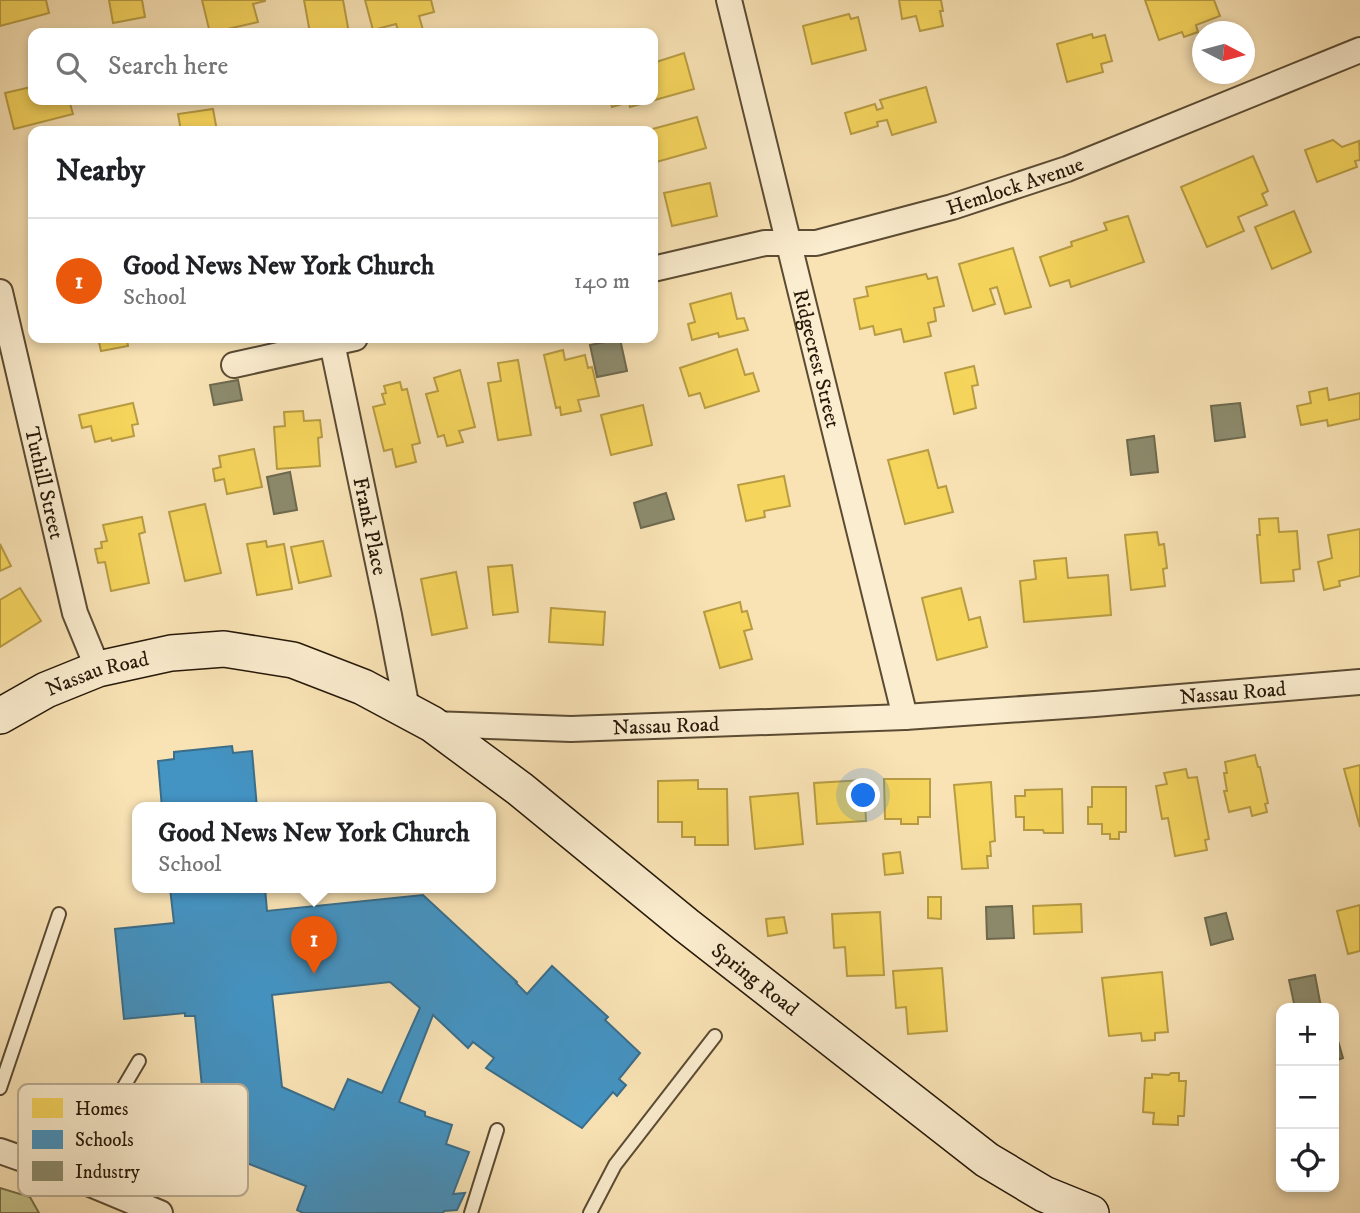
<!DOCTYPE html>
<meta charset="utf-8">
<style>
:root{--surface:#fff;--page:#f2f2f2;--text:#202124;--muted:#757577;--line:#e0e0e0;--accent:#ea580c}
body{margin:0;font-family:"IM FELL DW Pica",serif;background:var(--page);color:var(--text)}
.controls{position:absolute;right:21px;bottom:21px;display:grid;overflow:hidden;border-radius:14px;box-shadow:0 4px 10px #0003}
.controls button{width:63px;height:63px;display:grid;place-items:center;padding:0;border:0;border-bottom:2px solid var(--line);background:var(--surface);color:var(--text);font:35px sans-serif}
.compass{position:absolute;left:1192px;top:21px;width:63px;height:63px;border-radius:50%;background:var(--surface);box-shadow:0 4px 10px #0003;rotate:96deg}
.you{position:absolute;left:864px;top:796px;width:24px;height:24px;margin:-18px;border:5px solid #fff;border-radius:50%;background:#1a73e8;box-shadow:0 0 0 10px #1a73e833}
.badge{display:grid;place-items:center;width:46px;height:46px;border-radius:50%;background:var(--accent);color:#fff;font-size:23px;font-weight:700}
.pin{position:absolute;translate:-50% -58px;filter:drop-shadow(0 2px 4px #0008)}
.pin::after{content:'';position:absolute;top:37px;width:24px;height:21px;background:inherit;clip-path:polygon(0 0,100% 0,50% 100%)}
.popup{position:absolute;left:132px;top:802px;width:364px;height:91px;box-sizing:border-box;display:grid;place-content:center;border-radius:14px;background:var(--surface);filter:drop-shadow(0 2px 5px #0005);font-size:23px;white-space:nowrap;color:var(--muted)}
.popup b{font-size:26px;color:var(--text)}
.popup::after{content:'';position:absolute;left:50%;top:100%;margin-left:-14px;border:14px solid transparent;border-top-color:var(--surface)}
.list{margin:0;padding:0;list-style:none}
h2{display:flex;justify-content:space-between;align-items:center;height:91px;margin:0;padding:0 28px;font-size:30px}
h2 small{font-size:23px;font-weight:400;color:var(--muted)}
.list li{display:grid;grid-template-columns:46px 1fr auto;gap:21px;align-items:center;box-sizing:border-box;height:126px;padding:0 28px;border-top:2px solid var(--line)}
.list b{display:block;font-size:26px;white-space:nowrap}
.list p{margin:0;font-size:23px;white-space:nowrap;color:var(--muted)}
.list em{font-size:23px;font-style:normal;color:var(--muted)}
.icon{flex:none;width:38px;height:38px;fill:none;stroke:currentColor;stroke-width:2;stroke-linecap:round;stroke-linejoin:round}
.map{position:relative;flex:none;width:1360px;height:1213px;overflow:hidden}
.search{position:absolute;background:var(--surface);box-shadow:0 4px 10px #0003;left:28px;top:28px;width:630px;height:77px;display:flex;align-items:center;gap:18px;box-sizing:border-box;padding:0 24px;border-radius:14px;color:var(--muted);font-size:26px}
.panel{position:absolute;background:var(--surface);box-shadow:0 4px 10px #0003;left:28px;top:126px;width:630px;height:217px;border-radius:14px}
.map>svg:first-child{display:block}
.green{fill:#c4c289;stroke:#756d48;stroke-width:2}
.homes{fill:#f6d55c;stroke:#b89c43;stroke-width:2}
.schools{fill:#4393c3;stroke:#3a6e8b;stroke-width:2;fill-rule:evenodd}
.industry{fill:#8c8c6e;stroke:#6d694f;stroke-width:2}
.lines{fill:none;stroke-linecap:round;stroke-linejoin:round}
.service-casing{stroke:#5b4b33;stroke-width:16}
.minor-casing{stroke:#5b4b33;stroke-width:28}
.secondary-casing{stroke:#261808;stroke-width:38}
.service{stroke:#fbedcf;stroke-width:12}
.minor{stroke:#fbedcf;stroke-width:24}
.secondary{stroke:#fbedcf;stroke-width:35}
.labels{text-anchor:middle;stroke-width:7;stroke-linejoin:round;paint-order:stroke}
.street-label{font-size:21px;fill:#261808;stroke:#fbedcf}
.key{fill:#fbedcf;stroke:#bbad93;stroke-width:2}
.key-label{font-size:19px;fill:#261808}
</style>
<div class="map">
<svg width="1360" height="1213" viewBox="0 0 1360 1213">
<rect width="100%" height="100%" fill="#f9e3b5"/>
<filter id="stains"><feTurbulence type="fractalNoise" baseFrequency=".00286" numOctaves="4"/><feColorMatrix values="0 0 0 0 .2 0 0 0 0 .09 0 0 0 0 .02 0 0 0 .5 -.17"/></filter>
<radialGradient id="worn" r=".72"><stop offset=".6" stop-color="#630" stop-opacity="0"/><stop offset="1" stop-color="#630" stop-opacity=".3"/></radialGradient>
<polygon class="green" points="0,1188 30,1197 39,1213 0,1213"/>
<g class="homes">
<polygon points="0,0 46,0 49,13 0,26"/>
<polygon points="109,0 142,0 145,17 113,23"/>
<polygon points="202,0 265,0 265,1 253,4 258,22 210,33"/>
<polygon points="304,0 343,0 349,33 310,33"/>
<polygon points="365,0 431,0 434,12 419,16 423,30 411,33 399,33 396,24 373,30"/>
<polygon points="899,0 941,0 943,11 940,11 943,26 920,31 916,16 902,19"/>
<polygon points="1145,0 1214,0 1220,16 1196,25 1198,32 1184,37 1182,32 1159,40"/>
<polygon points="849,14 851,19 858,17 866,50 812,64 803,26"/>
<polygon points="1092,34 1093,38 1105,35 1112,61 1101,64 1103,72 1067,82 1057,44"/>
<polygon points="684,53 694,89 630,107 629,102 612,107 610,100 653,100 653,63"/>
<polygon points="33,78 33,100 69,100 73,114 14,129 5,93 31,87 29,79"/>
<polygon points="926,87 936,122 892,135 887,120 877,122 878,126 851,134 845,113 875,104 877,110 883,108 880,100"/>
<polygon points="213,109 217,131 181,131 178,114"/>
<polygon points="697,117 706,148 653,163 653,131 645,131"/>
<polygon points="1333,140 1342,147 1359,141 1360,160 1355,161 1357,167 1317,182 1305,150"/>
<polygon points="1253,156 1268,191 1262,194 1267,205 1238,217 1244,231 1207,247 1181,187"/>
<polygon points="710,183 717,216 672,226 664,193"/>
<polygon points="1294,211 1311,252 1272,269 1255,227"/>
<polygon points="1128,216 1144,262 1071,287 1069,280 1050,286 1040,257 1072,246 1071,242 1107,230 1104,223"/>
<polygon points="1013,248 1031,307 1005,314 997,287 990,289 995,304 973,311 959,264"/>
<polygon points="926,274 928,279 937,277 944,306 934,308 936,321 928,323 931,336 904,342 901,329 875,335 873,326 860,329 854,299 868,296 866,287"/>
<polygon points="731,293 737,319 744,318 748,330 719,337 718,333 692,340 688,324 695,322 690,304"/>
<polygon points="98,338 132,338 132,339 127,340 128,346 101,351"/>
<polygon points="737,349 745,375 753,373 759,391 705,408 700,393 689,396 680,368"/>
<polygon points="563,350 565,360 585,355 588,368 592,367 599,396 578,400 581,411 561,415 560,407 556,408 544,355"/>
<polygon points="518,360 531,435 498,440 488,383 501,381 498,363"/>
<polygon points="974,366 978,385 972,386 976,408 954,414 945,373"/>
<polygon points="460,370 475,427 459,431 463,442 447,446 444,435 438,437 426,394 438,391 434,378"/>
<polygon points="400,382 402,390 407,389 420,443 412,445 416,462 396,467 392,449 384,451 373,407 385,404 382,394 386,393 384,386"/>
<polygon points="1327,388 1329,400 1360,393 1360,419 1328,426 1327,420 1301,425 1297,406 1311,403 1309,392"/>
<polygon points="133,403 138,424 132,425 134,436 112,441 111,438 95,442 91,426 82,428 79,415"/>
<polygon points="643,405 652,445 611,455 601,415"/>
<polygon points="303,411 304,421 320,420 322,437 318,438 320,466 277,469 274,427 285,426 284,412"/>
<polygon points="254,449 262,487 227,494 224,479 215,481 213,469 221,467 219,456"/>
<polygon points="928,450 938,488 946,486 953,512 905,524 888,460"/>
<polygon points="784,476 790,506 764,511 765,517 746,521 738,485"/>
<polygon points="205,504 221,573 185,581 169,512"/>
<polygon points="142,517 145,532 139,534 149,583 111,591 105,562 98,563 95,549 102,548 101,542 107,541 103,525"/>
<polygon points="1278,518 1279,532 1297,531 1300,569 1293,570 1294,581 1261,583 1257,535 1260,535 1259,519"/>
<polygon points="1360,529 1360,576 1339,581 1340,586 1324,590 1318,562 1332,558 1328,535"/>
<polygon points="1157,532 1159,545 1164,544 1167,568 1163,569 1165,586 1131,590 1125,535"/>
<polygon points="266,541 267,547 284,544 292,589 257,595 247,544"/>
<polygon points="323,541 331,576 299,583 291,547"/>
<polygon points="0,544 11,566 0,571"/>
<polygon points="1066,558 1068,578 1108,575 1111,615 1024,622 1020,581 1036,579 1034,561"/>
<polygon points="512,565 518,612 493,615 488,567"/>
<polygon points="456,572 467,628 432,635 421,579"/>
<polygon points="20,588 41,621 0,647 0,600"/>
<polygon points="961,588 969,620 980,617 987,647 937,660 922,598"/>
<polygon points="740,602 742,612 747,611 752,629 744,631 752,659 720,668 704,612"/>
<polygon points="551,608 605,612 603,645 549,642"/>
<polygon points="1255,755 1258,767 1260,767 1268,803 1265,804 1267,812 1252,816 1250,807 1229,812 1224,791 1227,791 1224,773 1227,773 1225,762"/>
<polygon points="1360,765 1360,827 1344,769"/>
<polygon points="1186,769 1188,778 1197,777 1209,839 1205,840 1207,850 1175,856 1168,818 1162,819 1156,786 1167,784 1164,773"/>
<polygon points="884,779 930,779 930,817 918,817 918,824 901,824 901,819 885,819"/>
<polygon points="698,780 698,789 727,789 728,845 695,845 695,837 682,837 682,822 658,822 658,781"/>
<polygon points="864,780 866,821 817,824 814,783"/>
<polygon points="991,782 995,841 990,842 991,856 987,856 988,868 962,869 954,785"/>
<polygon points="1092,787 1126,787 1126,832 1119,832 1119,839 1110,839 1110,834 1102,834 1102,824 1088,824 1088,807 1092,807"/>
<polygon points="1062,789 1063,833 1044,833 1043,830 1024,830 1024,817 1016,817 1015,796 1025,796 1025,790"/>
<polygon points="798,793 803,844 755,849 750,797"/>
<polygon points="900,852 903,873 885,875 883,854"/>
<polygon points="928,897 941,897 941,919 928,918"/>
<polygon points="1081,904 1082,932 1034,934 1033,906"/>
<polygon points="1360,905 1360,951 1348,954 1337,911"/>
<polygon points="880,912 884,975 847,976 845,947 834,948 832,914"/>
<polygon points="784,917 787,933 768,936 766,919"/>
<polygon points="942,968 947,1031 908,1034 906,1007 896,1008 893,971"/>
<polygon points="1162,972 1168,1032 1155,1033 1155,1040 1142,1041 1141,1033 1109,1036 1102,978"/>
<polygon points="1171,1073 1179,1073 1179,1081 1186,1081 1184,1116 1178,1116 1178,1125 1153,1124 1154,1113 1143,1112 1145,1078 1152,1078 1152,1074 1169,1075"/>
</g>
<g class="schools">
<polygon points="232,746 233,753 252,751 257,808 162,808 158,761 174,759 174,752"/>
<path d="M 170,888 L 265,888 L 267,911 L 423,895 L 517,982 L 516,983 L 527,994 L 552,966 L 608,1017 L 605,1020 L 640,1053 L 619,1079 L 626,1085 L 617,1096 L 613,1092 L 582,1128 L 486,1068 L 494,1058 L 473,1042 L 468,1048 L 433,1015 L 399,1102 L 425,1112 L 425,1116 L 452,1125 L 446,1144 L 469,1152 L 453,1194 L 465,1193 L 457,1210 L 444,1211 L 443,1213 L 303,1213 L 297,1210 L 306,1186 L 208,1148 L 195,1016 L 185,1016 L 185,1013 L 124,1019 L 115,929 L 174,923 ZM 390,982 L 420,1008 L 382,1093 L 348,1079 L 334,1110 L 282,1087 L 272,995 Z"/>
</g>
<g class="industry">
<polygon points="620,339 627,371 597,377 590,345"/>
<polygon points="238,380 242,400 214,405 210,385"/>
<polygon points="1240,403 1245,437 1215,441 1211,406"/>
<polygon points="1154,436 1158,472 1131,475 1127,440"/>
<polygon points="290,472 297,510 274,514 267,477"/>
<polygon points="666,493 674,519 641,528 634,503"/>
<polygon points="1012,906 1014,938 987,939 986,907"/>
<polygon points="1226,913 1233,939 1211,945 1205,918"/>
<polygon points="1315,975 1321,1007 1295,1008 1289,980"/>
<polygon points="1334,1027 1343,1058 1334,1061"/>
</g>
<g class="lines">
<g class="service-casing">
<g id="service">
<polyline points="0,1088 59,914"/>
<polyline points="71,1176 139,1061"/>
<polyline points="471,1213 497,1130"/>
<polyline points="590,1213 615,1165 715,1036"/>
</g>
</g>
<g class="minor-casing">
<g id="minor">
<path id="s1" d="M 729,0 L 905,717"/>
<path id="s2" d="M 653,269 L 765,243 L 816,243 L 952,207 L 1067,169 L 1360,50"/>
<path id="s3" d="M 0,292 L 75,613 L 98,669"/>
<path id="s4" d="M 332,343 L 389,615 L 407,709"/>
<polyline points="234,365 355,338"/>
<path id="s5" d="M 432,724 L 571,729 L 905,717 L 1095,704 L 1360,682"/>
<polyline points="0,1151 71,1176 160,1213"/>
</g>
</g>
<g class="secondary-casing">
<g id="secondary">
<path id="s6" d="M 0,716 L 46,690 L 98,669 L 171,653 L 224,649 L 293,660 L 363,687 L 432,724 L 520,789 L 686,925 L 987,1160 L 1044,1194 L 1091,1213"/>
</g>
</g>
<use href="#service" class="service"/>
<use href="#minor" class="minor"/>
<use href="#secondary" class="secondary"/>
</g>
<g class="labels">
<g class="street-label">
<text dy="7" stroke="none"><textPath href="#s2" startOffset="373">Hemlock Avenue</textPath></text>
<text dy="7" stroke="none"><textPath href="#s1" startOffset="369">Ridgecrest Street</textPath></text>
<text dy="7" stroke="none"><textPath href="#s3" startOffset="196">Tuthill Street</textPath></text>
<text dy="7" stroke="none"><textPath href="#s4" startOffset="187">Frank Place</textPath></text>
<text dy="7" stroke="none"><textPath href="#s6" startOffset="107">Nassau Road</textPath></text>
<text dy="7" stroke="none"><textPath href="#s5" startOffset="802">Nassau Road</textPath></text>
<text dy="7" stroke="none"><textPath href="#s5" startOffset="234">Nassau Road</textPath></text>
<text dy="7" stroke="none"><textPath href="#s6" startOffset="872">Spring Road</textPath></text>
</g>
</g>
<rect x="18" y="1084" width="230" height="112" rx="10" class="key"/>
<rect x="32" y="1098" width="31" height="20" fill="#f6d55c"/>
<rect x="32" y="1130" width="31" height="19" fill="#4393c3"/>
<rect x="32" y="1161" width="31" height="20" fill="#8c8c6e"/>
<g class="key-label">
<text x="75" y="1115">Homes</text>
<text x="75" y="1146">Schools</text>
<text x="75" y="1178">Industry</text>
</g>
<rect width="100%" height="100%" filter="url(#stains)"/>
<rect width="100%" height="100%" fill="url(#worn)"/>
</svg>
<div class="controls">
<button>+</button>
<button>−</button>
<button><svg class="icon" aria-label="locate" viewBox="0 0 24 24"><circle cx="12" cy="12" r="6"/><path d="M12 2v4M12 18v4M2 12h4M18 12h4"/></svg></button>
</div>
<svg class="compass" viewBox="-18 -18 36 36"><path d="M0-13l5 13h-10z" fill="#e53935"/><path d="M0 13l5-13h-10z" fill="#757577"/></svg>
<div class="you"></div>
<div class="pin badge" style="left:314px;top:974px">1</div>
<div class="popup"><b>Good News New York Church</b>School</div>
<div class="search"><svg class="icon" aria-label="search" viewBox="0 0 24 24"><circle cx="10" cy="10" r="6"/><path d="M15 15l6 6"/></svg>Search here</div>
<section class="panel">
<h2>Nearby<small></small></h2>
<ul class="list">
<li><span class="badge">1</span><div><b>Good News New York Church</b><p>School</p></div><em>140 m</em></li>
</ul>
</section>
</div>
